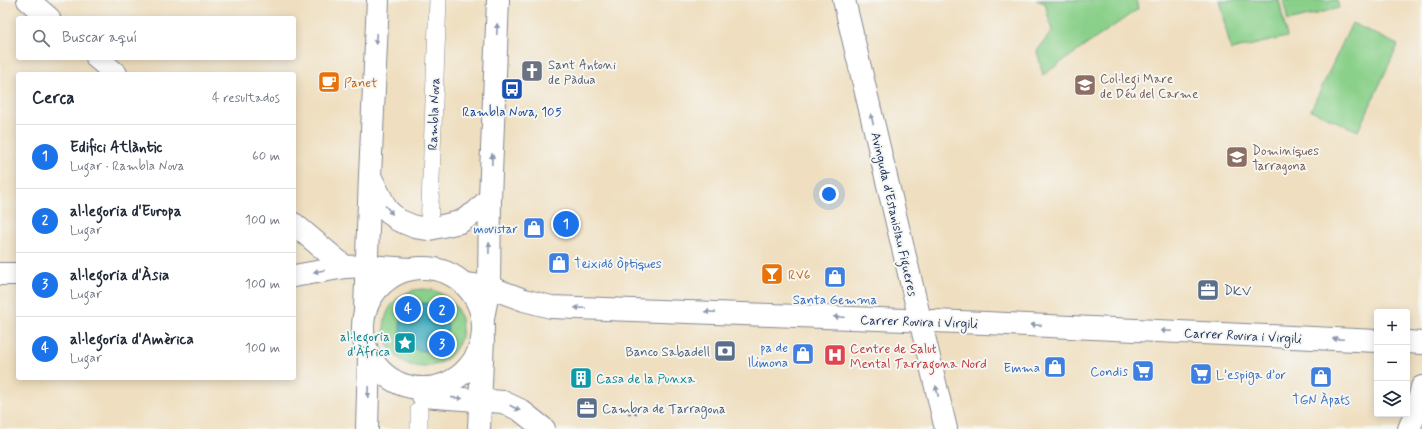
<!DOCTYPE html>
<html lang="es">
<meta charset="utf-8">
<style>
:root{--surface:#fff;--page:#f2f2f3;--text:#1f2937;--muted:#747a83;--line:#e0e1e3;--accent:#1a73e8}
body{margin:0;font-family:Mynerve,sans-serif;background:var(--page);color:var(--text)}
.controls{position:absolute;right:12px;bottom:12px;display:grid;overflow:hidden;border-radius:4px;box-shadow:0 2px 10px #0003}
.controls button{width:36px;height:36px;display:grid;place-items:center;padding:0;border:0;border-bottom:1px solid var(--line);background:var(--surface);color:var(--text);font:20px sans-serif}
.you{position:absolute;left:829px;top:194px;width:14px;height:14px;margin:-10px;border:3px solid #fff;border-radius:50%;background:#1a73e8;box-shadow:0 0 0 6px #1a73e833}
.badge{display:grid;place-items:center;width:26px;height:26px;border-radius:50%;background:var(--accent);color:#fff;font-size:13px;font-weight:700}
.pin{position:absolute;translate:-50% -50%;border:2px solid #fff;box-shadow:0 1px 4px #0006}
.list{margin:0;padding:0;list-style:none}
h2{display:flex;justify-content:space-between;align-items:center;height:52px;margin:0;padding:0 16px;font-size:17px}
h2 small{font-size:13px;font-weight:400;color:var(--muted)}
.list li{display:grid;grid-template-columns:26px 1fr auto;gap:12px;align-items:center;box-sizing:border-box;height:64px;padding:0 16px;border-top:1px solid var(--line)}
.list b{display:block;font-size:15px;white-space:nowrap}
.list p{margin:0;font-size:13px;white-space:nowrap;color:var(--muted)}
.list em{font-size:13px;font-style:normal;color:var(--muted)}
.icon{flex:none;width:22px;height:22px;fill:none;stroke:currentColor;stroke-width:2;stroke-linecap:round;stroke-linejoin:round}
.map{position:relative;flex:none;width:1422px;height:429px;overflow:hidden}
.search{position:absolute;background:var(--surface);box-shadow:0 2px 10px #0003;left:16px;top:16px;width:280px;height:44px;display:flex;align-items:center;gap:10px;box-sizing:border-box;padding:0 14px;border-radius:4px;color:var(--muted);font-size:15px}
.panel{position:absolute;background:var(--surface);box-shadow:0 2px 10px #0003;left:16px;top:72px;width:280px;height:308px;border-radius:4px}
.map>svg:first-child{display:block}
.green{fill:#8ad08a;stroke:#528074}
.water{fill:#3eaabd;stroke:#2c6c8e}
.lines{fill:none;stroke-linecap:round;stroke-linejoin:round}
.pedestrian-casing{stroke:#85878f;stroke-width:18}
.minor-casing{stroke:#85878f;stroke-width:24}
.secondary-casing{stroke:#85878f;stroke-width:24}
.path{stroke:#85878f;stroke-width:2.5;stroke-dasharray:3 3;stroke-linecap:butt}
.pedestrian{stroke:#fff;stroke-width:17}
.minor{stroke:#fff;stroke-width:22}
.secondary{stroke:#fff;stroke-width:22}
.oneway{fill:#8d97ae}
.labels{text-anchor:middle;stroke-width:4;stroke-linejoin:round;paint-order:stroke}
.worship-label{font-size:13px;fill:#5b616d;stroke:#f6f6f2;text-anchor:start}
.education-label{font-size:13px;fill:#785e54;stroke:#f6f6f2;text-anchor:start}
.food-label{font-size:13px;fill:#c56008;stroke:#f6f6f2;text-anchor:start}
.transit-label{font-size:13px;fill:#164399;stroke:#f6f6f2}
.street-label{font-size:13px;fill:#1b2f5e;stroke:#f6f6f2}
.shop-label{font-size:13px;fill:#366cbe;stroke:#f6f6f2;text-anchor:end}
.service-label{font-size:13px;fill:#4e5e75;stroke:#f6f6f2;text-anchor:start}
.culture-label{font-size:13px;fill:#0d838f;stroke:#f6f6f2;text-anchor:end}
.health-label{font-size:13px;fill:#be3a42;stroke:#f6f6f2;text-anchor:start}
</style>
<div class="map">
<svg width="1422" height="429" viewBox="0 0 1422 429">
<rect width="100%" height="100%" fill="#f6f6f2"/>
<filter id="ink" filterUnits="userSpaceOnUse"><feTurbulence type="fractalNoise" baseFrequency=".025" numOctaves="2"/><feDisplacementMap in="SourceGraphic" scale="8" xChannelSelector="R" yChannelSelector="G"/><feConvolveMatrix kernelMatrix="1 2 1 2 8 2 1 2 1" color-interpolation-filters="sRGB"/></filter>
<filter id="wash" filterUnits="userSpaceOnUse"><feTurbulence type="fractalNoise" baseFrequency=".012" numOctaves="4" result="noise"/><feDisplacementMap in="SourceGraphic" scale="16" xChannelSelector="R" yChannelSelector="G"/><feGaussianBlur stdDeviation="0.9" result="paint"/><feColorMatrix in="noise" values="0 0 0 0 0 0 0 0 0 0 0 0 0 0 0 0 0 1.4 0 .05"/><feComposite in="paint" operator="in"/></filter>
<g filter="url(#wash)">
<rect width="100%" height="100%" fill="#efdfc0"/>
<g class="green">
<polygon points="1036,0 1136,0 1138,9 1043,75 1037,51 1052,31 1045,3"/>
<polygon points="1219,0 1279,0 1287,37 1231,50"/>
<polygon points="1283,0 1337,0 1339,8 1288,21"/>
<polygon points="1352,23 1398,45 1358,131 1311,110"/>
<circle cx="423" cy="328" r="39"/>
</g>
<circle class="water" cx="424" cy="327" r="24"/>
</g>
<g filter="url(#ink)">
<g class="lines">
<g class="pedestrian-casing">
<g id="pedestrian">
<polyline points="429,229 438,0"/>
<polyline points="419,429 419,410"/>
</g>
</g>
<g class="minor-casing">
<g id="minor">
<polyline points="28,0 49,18"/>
<polyline points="97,58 116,74"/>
<polyline points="370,176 387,210 398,220 415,227 429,229 460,222 476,212 490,198"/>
<polyline points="294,224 345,267"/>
<polyline points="0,274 18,274"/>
<polyline points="294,276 345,267 367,266 410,269"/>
<polyline points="465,284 489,287 524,300 551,307 986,323 1377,341"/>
<polyline points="483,318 489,287 490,198 498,0"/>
<polyline points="1407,342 1422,343"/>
<polyline points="367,429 369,356"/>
<polyline points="479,429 483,338"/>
<polyline points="1409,429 1417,409 1422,387"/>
</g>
</g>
<g class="secondary-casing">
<g id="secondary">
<polyline points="844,0 946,429"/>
<circle cx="423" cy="328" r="60"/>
<polyline points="365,309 370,176 378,0"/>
<polyline points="423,396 503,402 520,410 544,429"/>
</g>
</g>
<polyline class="path" points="628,413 639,413"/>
<use href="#pedestrian" class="pedestrian"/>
<use href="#minor" class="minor"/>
<use href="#secondary" class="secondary"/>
</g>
<defs><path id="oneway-solid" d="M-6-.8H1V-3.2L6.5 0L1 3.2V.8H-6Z"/></defs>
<g class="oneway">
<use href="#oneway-solid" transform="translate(497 29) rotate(-88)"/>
<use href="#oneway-solid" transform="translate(376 39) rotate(93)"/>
<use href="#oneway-solid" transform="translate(872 119) rotate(-103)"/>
<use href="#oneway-solid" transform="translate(492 159) rotate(-88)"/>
<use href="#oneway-solid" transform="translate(389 210) rotate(50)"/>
<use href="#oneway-solid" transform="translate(489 248) rotate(-89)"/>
<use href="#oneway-solid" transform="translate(319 271) rotate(170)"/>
<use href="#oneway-solid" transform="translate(580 308) rotate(-178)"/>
<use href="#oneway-solid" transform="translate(710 312) rotate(-178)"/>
<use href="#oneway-solid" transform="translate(839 317) rotate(-178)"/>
<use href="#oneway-solid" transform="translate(1036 325) rotate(-177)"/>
<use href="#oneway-solid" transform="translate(1166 331) rotate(-177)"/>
<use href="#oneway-solid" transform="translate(1338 339) rotate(-177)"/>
<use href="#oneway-solid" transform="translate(937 391) rotate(-103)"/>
<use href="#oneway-solid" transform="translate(368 392) rotate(92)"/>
<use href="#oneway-solid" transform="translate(457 398) rotate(4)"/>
<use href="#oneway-solid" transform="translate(515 408) rotate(27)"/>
</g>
</g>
<defs>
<g id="church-square" transform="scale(1.15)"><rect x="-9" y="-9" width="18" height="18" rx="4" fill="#6b7280" stroke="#f6f6f2"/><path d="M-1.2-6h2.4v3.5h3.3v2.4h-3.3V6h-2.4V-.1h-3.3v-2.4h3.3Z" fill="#fff"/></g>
<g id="cafe-square" transform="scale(1.15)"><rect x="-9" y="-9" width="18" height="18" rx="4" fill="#e8710a" stroke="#f6f6f2"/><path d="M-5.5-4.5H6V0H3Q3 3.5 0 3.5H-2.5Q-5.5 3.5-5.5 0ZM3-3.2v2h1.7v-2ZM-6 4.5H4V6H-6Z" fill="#fff"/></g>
<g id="school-square" transform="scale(1.15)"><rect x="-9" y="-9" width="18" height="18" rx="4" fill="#8d6e63" stroke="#f6f6f2"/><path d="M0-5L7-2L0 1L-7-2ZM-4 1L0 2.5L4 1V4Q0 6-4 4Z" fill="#fff"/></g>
<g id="bus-square" transform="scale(1.15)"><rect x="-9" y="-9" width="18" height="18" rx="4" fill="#1a4fb4" stroke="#f6f6f2"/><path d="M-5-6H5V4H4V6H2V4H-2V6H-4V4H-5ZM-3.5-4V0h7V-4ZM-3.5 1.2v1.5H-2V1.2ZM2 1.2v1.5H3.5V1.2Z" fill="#fff"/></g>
<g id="shop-square" transform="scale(1.15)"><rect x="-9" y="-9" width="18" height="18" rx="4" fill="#3f7fe0" stroke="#f6f6f2"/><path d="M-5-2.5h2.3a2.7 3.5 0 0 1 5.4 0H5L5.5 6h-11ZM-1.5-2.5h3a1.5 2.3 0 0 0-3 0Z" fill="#fff"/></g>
<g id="bar-square" transform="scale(1.15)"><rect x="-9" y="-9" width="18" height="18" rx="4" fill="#e8710a" stroke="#f6f6f2"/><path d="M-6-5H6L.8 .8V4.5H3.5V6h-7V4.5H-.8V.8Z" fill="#fff"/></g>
<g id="office-square" transform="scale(1.15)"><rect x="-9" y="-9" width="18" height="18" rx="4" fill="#5c6f8a" stroke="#f6f6f2"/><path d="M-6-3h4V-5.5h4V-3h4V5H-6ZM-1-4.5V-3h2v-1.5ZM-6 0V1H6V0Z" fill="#fff"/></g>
<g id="sight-square" transform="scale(1.15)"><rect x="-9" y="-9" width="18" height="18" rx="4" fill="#0f9aa8" stroke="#f6f6f2"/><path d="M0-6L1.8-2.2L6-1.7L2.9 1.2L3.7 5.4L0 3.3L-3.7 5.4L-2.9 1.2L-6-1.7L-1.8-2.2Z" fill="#fff"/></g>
<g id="bank-square" transform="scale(1.15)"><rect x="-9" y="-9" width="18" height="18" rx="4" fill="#5c6f8a" stroke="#f6f6f2"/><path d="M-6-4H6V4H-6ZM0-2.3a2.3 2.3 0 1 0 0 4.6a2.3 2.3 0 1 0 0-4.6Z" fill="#fff"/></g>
<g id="hospital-square" transform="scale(1.15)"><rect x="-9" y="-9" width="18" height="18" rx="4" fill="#e0444e" stroke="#f6f6f2"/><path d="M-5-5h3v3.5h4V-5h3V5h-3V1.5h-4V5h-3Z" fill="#fff"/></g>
<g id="supermarket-square" transform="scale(1.15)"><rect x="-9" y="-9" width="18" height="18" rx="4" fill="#3f7fe0" stroke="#f6f6f2"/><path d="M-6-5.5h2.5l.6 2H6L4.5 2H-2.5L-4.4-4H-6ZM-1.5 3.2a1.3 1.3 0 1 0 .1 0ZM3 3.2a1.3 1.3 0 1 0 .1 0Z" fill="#fff"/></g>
<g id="building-square" transform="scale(1.15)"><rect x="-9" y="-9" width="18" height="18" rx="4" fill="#0f9aa8" stroke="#f6f6f2"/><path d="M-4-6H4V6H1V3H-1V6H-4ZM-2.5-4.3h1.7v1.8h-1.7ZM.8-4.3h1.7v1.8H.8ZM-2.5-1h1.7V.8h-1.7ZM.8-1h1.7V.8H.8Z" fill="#fff"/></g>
</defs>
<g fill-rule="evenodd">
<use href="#church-square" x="532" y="71"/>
<use href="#cafe-square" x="329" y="82"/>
<use href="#school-square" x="1085" y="85"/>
<use href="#bus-square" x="512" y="89"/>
<use href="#school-square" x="1237" y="157"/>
<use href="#shop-square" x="534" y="228"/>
<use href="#shop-square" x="559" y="263"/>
<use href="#bar-square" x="772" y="274"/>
<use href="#shop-square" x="835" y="277"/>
<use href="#office-square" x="1208" y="290"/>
<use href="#sight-square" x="405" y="343"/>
<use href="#bank-square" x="725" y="351"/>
<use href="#shop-square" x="803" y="354"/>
<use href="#hospital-square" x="835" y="355"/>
<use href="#shop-square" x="1055" y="367"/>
<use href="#supermarket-square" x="1143" y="371"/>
<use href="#supermarket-square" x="1201" y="374"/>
<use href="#shop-square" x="1321" y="377"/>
<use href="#building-square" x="581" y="378"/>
<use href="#office-square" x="587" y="408"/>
</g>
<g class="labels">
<g class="worship-label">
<text x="548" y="69">Sant Antoni<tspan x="548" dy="15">de Pàdua</tspan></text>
</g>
<g class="education-label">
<text x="1100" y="83">Col·legi Mare<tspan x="1100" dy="15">de Déu del Carme</tspan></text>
<text x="1252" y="155">Dominiques<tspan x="1252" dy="15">Tarragona</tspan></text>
</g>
<g class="food-label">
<text x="344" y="87">Panet</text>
<text x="788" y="279">RV6</text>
</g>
<g class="transit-label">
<text x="512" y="116">Rambla Nova, 105</text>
</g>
<g class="street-label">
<text transform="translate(433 114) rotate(-88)" y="5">Rambla Nova</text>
<text transform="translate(895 214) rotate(77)" y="5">Avinguda d'Estanislau Figueres</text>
<text transform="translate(919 321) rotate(2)" y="5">Carrer Rovira i Virgili</text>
<text transform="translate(1243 335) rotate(3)" y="5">Carrer Rovira i Virgili</text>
</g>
<g class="shop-label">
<text x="518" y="233">movistar</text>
<text x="574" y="268" text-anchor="start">Teixidó Òptiques</text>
<text x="835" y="304" text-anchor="middle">Santa Gemma</text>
<text x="788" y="352">pa de<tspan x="788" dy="15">llimona</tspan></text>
<text x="1040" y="372">Emma</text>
<text x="1128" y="376">Condis</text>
<text x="1216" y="379" text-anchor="start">L’espiga d’or</text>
<text x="1321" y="404" text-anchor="middle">TGN Àpats</text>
</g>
<g class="service-label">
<text x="1224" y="295">DKV</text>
<text x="710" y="356" text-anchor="end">Banco Sabadell</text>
<text x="602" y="413">Cambra de Tarragona</text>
</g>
<g class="culture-label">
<text x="390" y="341">al·legoria<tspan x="390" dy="15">d'Àfrica</tspan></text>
<text x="596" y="383" text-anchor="start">Casa de la Punxa</text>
</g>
<g class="health-label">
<text x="850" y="353">Centre de Salut<tspan x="850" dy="15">Mental Tarragona Nord</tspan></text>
</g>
</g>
</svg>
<div class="controls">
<button>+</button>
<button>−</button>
<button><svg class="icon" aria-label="layers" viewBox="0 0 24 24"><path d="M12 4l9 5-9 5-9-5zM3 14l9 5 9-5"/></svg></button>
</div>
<div class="you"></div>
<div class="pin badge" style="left:566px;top:224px">1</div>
<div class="pin badge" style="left:442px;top:310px">2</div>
<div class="pin badge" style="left:442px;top:344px">3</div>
<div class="pin badge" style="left:408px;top:309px">4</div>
<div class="search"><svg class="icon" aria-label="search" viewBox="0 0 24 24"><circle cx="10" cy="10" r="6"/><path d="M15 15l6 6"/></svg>Buscar aquí</div>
<section class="panel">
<h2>Cerca<small>4 resultados</small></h2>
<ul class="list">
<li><span class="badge">1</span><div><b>Edifici Atlàntic</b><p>Lugar · Rambla Nova</p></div><em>60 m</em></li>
<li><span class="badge">2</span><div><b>al·legoria d'Europa</b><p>Lugar</p></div><em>100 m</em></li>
<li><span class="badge">3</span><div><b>al·legoria d'Àsia</b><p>Lugar</p></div><em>100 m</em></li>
<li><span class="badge">4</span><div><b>al·legoria d'Amèrica</b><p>Lugar</p></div><em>100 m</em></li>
</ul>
</section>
</div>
